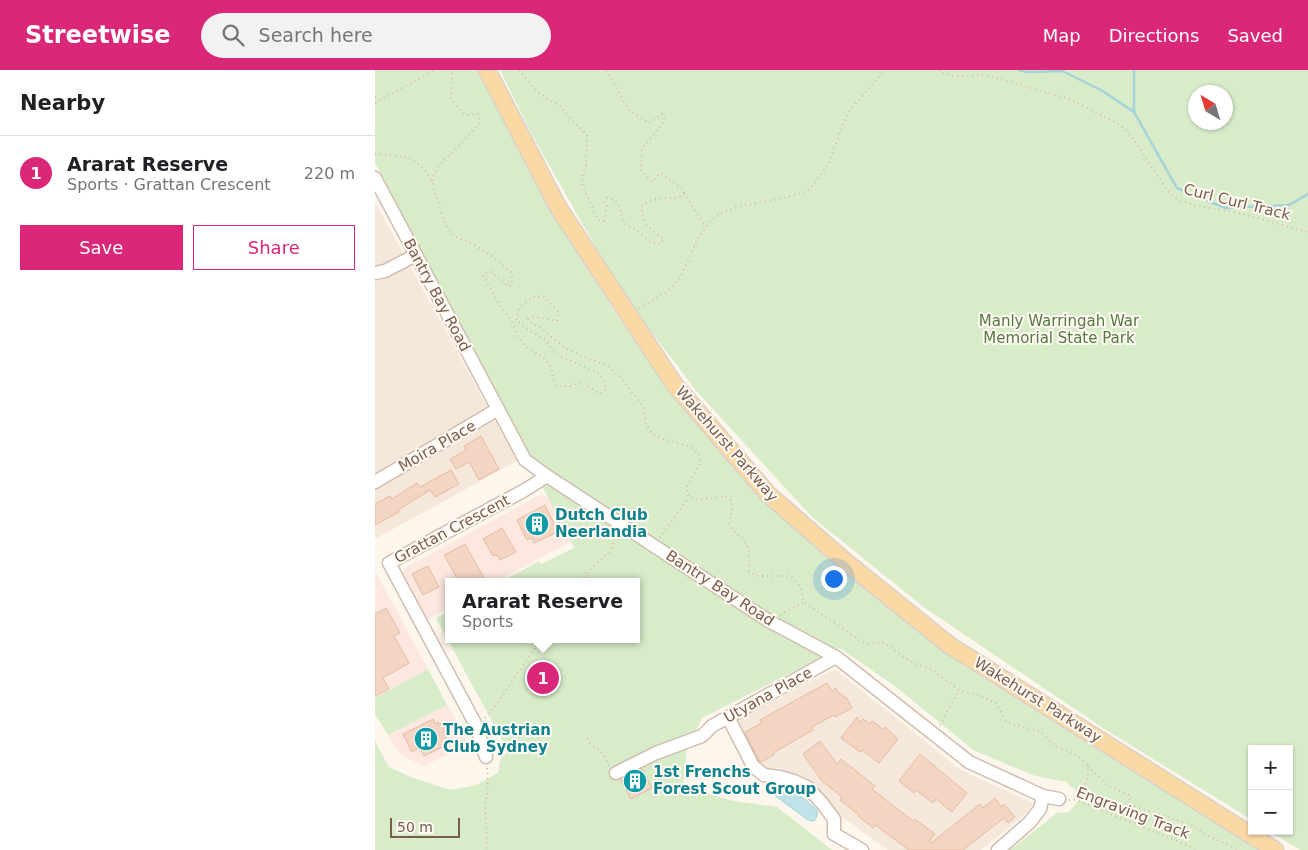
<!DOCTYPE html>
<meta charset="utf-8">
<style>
:root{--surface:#fff;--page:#f2f2f2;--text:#202124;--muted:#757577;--line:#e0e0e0;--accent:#db2777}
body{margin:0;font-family:"DejaVu Sans",sans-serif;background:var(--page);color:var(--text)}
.controls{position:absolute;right:15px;bottom:15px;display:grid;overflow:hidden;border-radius:0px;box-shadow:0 1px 4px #0004}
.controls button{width:45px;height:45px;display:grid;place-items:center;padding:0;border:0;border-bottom:1px solid var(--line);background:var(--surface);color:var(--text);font:25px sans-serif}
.compass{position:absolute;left:813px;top:15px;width:45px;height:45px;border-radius:50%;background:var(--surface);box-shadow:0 1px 4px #0004;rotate:322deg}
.scale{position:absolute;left:15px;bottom:12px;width:70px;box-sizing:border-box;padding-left:5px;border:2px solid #7a5c4d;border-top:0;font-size:14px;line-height:18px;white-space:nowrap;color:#7a5c4d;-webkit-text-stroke:4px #fffaf3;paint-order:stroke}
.you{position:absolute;left:458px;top:508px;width:18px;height:18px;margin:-12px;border:4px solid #fff;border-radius:50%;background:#1a73e8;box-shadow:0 0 0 8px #1a73e833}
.badge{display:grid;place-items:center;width:32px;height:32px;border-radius:50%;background:var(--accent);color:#fff;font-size:16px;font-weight:700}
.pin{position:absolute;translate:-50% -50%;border:2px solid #fff;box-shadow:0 1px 5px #0006}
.popup{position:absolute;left:70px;top:508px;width:195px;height:65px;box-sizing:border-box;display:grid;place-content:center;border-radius:0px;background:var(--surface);filter:drop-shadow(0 1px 4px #0005);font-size:16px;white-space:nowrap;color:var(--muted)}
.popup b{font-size:19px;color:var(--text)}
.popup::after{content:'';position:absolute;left:50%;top:100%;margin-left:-10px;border:10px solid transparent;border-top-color:var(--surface)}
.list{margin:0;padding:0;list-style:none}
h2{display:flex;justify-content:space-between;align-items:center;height:65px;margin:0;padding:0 20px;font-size:21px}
h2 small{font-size:16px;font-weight:400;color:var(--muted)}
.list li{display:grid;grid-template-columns:32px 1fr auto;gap:15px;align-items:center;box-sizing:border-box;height:75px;padding:0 20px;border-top:1px solid var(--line)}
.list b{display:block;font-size:19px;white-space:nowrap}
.list p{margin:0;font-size:16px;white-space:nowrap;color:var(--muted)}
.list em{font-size:16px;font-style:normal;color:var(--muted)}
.actions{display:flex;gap:10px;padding:15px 20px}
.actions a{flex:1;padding:11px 0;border:1px solid var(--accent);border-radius:0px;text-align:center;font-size:18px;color:var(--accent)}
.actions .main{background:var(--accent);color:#fff}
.icon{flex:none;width:28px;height:28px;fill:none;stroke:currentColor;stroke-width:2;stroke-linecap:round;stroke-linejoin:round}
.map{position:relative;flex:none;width:933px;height:780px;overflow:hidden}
header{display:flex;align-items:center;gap:30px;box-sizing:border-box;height:70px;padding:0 25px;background:var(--accent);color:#fff}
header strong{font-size:24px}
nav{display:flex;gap:28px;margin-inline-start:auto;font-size:18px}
.search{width:350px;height:45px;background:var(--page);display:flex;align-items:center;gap:12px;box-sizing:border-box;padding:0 18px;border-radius:28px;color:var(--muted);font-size:19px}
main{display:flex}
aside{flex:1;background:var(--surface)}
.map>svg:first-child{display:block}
.residential{fill:#f5e8da}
.commercial{fill:#fde8e0}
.green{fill:#d8ecc9;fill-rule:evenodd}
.water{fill:#bfe3e8;stroke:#a5d3da}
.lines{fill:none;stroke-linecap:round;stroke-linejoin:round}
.stream{stroke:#a5d3da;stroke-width:2.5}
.building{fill:#f3d5c3;stroke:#e6bba3}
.minor-casing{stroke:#d1beb0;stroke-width:15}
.major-casing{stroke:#dad1cd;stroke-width:19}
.path{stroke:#d9b8a5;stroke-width:2;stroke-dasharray:1 4;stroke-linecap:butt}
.minor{stroke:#fff;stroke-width:12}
.major{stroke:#fbd9a5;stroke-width:16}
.labels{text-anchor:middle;stroke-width:4;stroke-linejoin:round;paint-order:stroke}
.street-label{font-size:15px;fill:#7a5c4d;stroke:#fffaf3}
.park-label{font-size:15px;fill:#537a41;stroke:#fffaf3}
.culture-label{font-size:15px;font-weight:bold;fill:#0d838f;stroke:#fffaf3;text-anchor:start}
</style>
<header>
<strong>Streetwise</strong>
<div class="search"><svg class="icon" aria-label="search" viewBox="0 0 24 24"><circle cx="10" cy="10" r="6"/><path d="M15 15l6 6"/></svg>Search here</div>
<nav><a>Map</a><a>Directions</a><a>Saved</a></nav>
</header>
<main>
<aside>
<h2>Nearby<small></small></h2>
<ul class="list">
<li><span class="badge">1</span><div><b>Ararat Reserve</b><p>Sports · Grattan Crescent</p></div><em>220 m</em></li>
</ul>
<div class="actions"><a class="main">Save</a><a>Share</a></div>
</aside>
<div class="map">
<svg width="933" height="780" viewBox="0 0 933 780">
<rect width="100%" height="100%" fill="#fdf6ec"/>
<g class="residential">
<polygon points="0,132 142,391 0,469"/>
<polygon points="461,600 586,700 658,733 653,742 606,780 513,780 465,745 436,714 403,697 389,699 382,694 358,653 452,603"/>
</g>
<g class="commercial">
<polygon points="167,424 222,457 121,512 74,512 74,537 51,550 27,507 30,498"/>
<polygon points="0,501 53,599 0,628"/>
<polygon points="72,635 91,668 88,677 49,696 26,685 13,665"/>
</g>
<g class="green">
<polygon points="0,0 105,0 179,147 245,250 299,325 478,507 591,597 886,780 635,780 682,743 694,742 707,726 691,712 657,705 598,680 521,617 465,578 327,648 312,679 308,717 358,731 402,737 457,780 0,780 0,671 14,697 38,708 76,720 101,715 123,703 125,690 133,681 61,548 74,541 74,569 262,569 262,512 126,512 164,491 166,494 199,478 0,92"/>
<path d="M 125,0 L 933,0 L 933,780 L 925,780 L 894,761 L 914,761 L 914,679 L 877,679 L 877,750 L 728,658 L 550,538 L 437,447 L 323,323 L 246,222 L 156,63 ZM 821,22 L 851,22 L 851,52 L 821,52 Z"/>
<polygon points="53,599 72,635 13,665 0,644 0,628"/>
</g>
<path class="water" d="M 399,713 C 416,715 430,730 442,740 C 443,744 442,748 439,751 L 433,750 L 395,722 L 393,718 L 395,714 Z"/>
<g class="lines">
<g class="stream">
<polyline points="644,0 652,2 687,1 726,20 759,42 802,118 850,138 914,135 933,124"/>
<polyline points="759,42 759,0"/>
</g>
</g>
<g class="building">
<polygon points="106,366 124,399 104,410 94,392 81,399 75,389 91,380 89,376"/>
<polygon points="76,400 84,414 60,427 55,420 23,440 24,442 0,455 0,434 15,426 17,429 42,413 45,417"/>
<polygon points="170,435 183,462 159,473 156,468 152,470 142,450"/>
<polygon points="127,458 141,482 125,490 122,485 118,486 108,469"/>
<polygon points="90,474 109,508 102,512 84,512 69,485"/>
<polygon points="53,496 64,517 48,525 37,504"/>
<polygon points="11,538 25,563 19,566 34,593 8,608 14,619 0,626 0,544"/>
<polygon points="452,613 457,621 461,618 465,625 467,624 469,628 471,627 477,638 460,647 459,645 437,657 438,660 398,683 399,685 386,692 384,691 370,662 387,653 385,650"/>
<polygon points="482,647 485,652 488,649 495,654 497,651 508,659 510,657 523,669 504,693 487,680 485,682 466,668"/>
<polygon points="58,649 60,654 63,652 64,654 67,653 71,660 68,661 74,674 49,686 45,677 37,682 28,664"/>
<polygon points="445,671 462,694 466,689 500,716 497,719 538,751 540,749 560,764 554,771 556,773 605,734 608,738 620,728 626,737 629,734 640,747 633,753 629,748 588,780 534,780 500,755 498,758 483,746 484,745 465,730 467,727 447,711 428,684"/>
<polygon points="545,684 592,723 577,742 561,729 558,733 541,720 539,723 524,711"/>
<polygon points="267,699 277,718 256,729 246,710"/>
</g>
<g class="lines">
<g class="minor-casing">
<g id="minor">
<polyline points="0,108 150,390 172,406 394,551 461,587 594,692 668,726 684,729"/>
<polyline points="0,203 10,201 41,185"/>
<polyline points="0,412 123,339"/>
<polyline points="353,647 378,696 389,705 405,707 419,711 432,717 447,733 459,749 459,764 487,780"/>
<polyline points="111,687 102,657 14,493 150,420 172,406"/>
<polyline points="241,703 281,683 327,666 337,656 461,587"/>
<polyline points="623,780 655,752 665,739 668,726"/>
</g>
</g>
<g class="major-casing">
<polyline id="major" points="112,0 183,137 299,314 393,424 471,492 574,575 900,780"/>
</g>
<g class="path">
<path d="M 144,0 L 165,24 L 185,36 L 195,48 L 212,65 L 211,94 L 206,112 L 223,150 L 229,151 L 232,136 L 229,132 L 232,128 L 240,130 L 245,138 L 248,151 L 251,155 L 260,159 L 275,172 L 285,174 L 289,169 C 277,163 267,151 266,137 C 270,134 275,130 281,129 C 291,126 301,132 309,123 L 306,118 L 285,103 L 277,112 L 266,101 L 267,79 L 290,50 L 287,44 L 274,53 L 254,40 L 231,0"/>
<polyline points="564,0 565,2 578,6 611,5 694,29 740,52 750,59 757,67 792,120 800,128 819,135 868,144 933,162"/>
<polyline points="0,27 2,32"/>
<polyline points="0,33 60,0"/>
<polyline points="0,84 24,86 37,89 51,101 57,111 69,152 80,167 92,171 116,185 137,203 137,213 134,217 115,201 108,205 123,233 138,254 142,265 151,277 168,287 175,295 181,316 195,316 206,312 224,324 231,319 229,311 222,302 186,287 178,280 169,269 152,259 141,250 144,239 153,230 161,226 169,227 184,242 182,251 160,247 153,249 156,252 166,258 189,277 208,287 232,295 245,307 269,338 271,354 277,364 285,368 316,377 324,384 325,394 311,418 314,427 324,430 350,426 357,431 357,441 354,452 357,460 368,469 374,479 374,501 381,506 415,506 425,516 429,532 484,570 494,574 509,572 530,588 541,594 556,599 584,620 606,626 622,634 631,652 666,662 680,676 694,681 705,688 713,696 712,712 699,730"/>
<polyline points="57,111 63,96 77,83 105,53 103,44 90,45 76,29 77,3 74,0"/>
<polyline points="309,123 331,157"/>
<polyline points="264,238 292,222 305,208 324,166 336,150 346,143 365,136 409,128 427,123 435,119 454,94 465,62 475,40 510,0"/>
<polyline points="285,468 314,427"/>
<polyline points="207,512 210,505 236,480 241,463"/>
<polyline points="405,545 429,532"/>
<polyline points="110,648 121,635 166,569"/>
<polyline points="565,655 584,620"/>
<path d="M 213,668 C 214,677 222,676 226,682 C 230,686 232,691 234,696"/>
<polyline points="713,696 732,715 754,725 756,735 816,755 834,766 865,780"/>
<polyline points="112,698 113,721 110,733 112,780"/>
<polyline points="694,730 701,730 824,780"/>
</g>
<use href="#minor" class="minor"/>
<use href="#major" class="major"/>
</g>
<defs>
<g id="building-disc" transform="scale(1.25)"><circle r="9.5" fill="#0f9aa8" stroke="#fffaf3"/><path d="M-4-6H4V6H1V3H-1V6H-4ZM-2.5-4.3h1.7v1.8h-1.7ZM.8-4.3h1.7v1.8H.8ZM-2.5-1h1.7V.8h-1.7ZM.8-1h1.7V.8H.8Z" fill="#fff"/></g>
</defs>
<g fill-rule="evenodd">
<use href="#building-disc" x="162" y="454"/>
<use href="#building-disc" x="51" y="669"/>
<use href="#building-disc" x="260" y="711"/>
</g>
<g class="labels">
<g class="street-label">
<text transform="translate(862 132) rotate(14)" y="5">Curl Curl Track</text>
<text transform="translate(62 225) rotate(62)" y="5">Bantry Bay Road</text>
<text transform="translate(352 374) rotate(49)" y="5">Wakehurst Parkway</text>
<text transform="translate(62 376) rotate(-30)" y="5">Moira Place</text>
<text transform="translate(77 459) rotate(-28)" y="5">Grattan Crescent</text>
<text transform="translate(345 518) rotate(33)" y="5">Bantry Bay Road</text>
<text transform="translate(393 625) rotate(-29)" y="5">Utyana Place</text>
<text transform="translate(663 630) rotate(32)" y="5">Wakehurst Parkway</text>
<text transform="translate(758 743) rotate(21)" y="5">Engraving Track</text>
</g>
<g class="park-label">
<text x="684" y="256">Manly Warringah War<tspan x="684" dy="17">Memorial State Park</tspan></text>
</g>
<g class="culture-label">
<text x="180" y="450">Dutch Club<tspan x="180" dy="17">Neerlandia</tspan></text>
<text x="68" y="665">The Austrian<tspan x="68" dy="17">Club Sydney</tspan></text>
<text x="278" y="707">1st Frenchs<tspan x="278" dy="17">Forest Scout Group</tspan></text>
</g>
</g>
</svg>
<div class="controls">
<button>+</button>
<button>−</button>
</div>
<svg class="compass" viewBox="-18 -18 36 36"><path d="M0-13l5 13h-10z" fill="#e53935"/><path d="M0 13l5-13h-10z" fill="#757577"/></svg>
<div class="scale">50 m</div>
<div class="you"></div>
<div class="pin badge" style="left:168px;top:608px">1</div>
<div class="popup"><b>Ararat Reserve</b>Sports</div>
</div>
</main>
